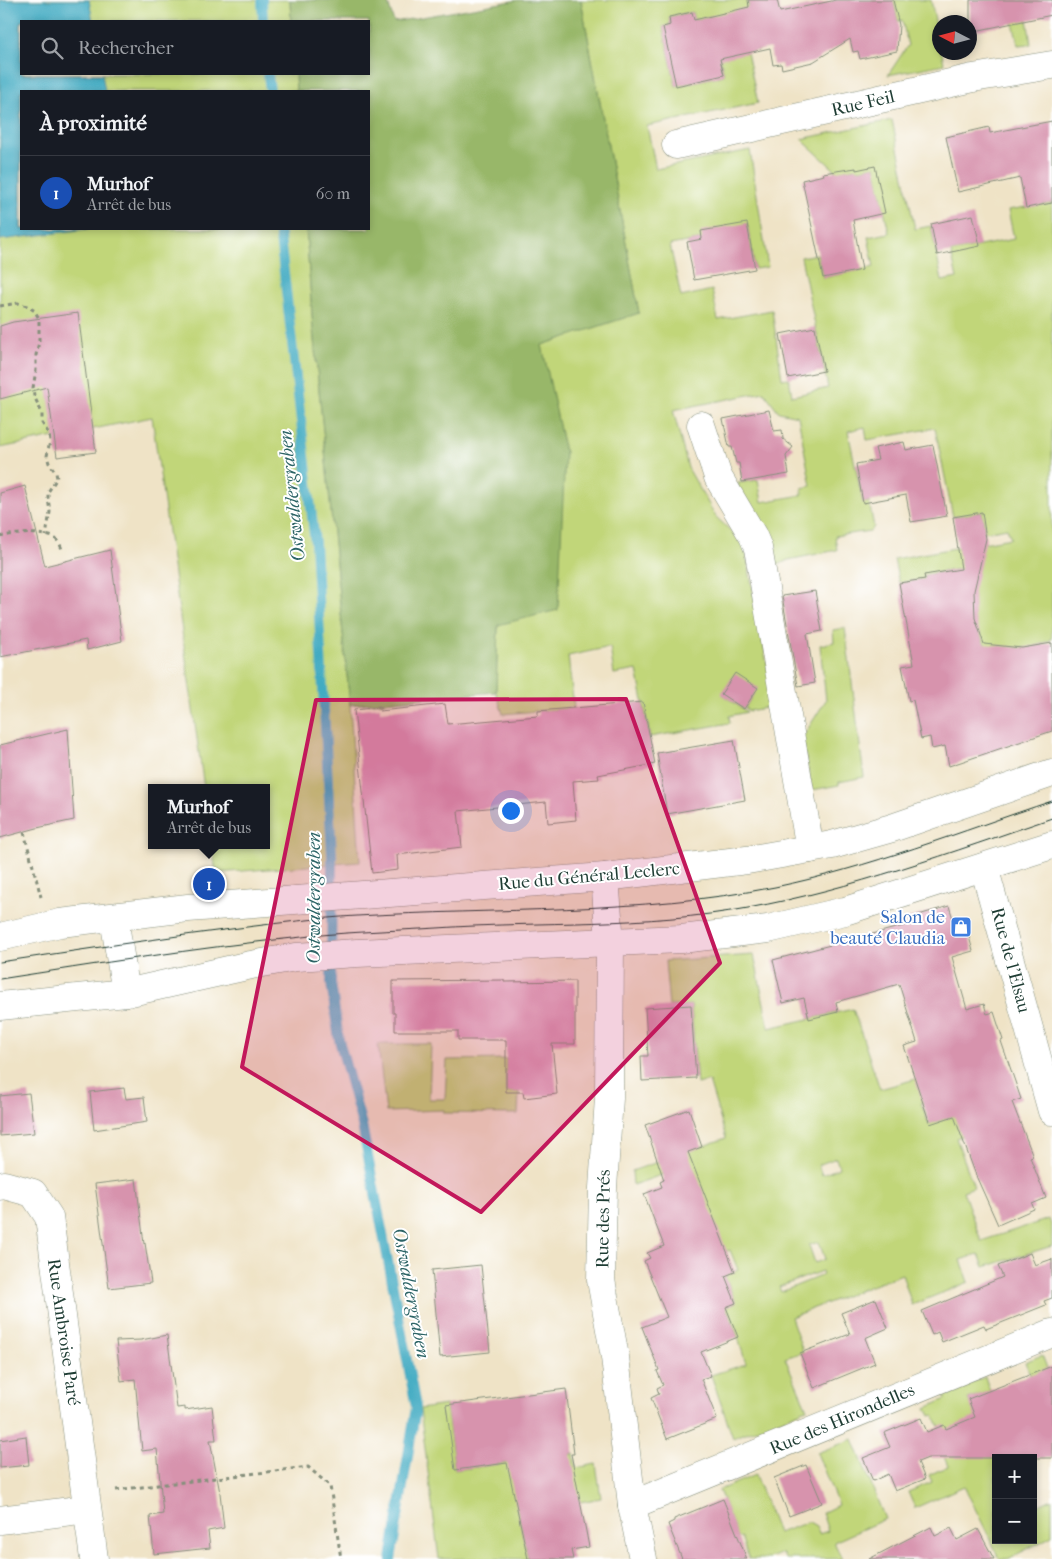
<!DOCTYPE html>
<html lang="fr">
<meta charset="utf-8">
<style>
:root{--surface:#171b24;--page:#242831;--text:#f1f3f6;--muted:#9ea1a6;--line:#363941;--accent:#ea580c}
body{margin:0;font-family:"IM FELL French Canon",serif;background:var(--page);color:var(--text)}
.controls{position:absolute;right:15px;bottom:15px;display:grid;overflow:hidden;border-radius:0px;box-shadow:0 2px 8px #0003}
.controls button{width:45px;height:45px;display:grid;place-items:center;padding:0;border:0;border-bottom:1px solid var(--line);background:var(--surface);color:var(--text);font:25px sans-serif}
.compass{position:absolute;left:932px;top:15px;width:45px;height:45px;border-radius:50%;background:var(--surface);box-shadow:0 2px 8px #0003;rotate:276deg}
.you{position:absolute;left:510px;top:810px;width:18px;height:18px;margin:-12px;border:4px solid #fff;border-radius:50%;background:#1a73e8;box-shadow:0 0 0 8px #1a73e833}
.badge{display:grid;place-items:center;width:32px;height:32px;border-radius:50%;background:var(--accent);color:#fff;font-size:16px;font-weight:700}
.pin{position:absolute;translate:-50% -50%;border:2px solid #fff;box-shadow:0 1px 5px #0006}
.popup{position:absolute;left:148px;top:784px;width:122px;height:65px;box-sizing:border-box;display:grid;place-content:center;border-radius:0px;background:var(--surface);filter:drop-shadow(0 1px 4px #0005);font-size:16px;white-space:nowrap;color:var(--muted)}
.popup b{font-size:19px;color:var(--text)}
.popup::after{content:'';position:absolute;left:50%;top:100%;margin-left:-10px;border:10px solid transparent;border-top-color:var(--surface)}
.list{margin:0;padding:0;list-style:none}
h2{display:flex;justify-content:space-between;align-items:center;height:65px;margin:0;padding:0 20px;font-size:21px}
h2 small{font-size:16px;font-weight:400;color:var(--muted)}
.list li{display:grid;grid-template-columns:32px 1fr auto;gap:15px;align-items:center;box-sizing:border-box;height:75px;padding:0 20px;border-top:1px solid var(--line)}
.list b{display:block;font-size:19px;white-space:nowrap}
.list p{margin:0;font-size:16px;white-space:nowrap;color:var(--muted)}
.list em{font-size:16px;font-style:normal;color:var(--muted)}
.icon{flex:none;width:28px;height:28px;fill:none;stroke:currentColor;stroke-width:2;stroke-linecap:round;stroke-linejoin:round}
.map{position:relative;flex:none;width:1052px;height:1559px;overflow:hidden}
.search{position:absolute;background:var(--surface);box-shadow:0 2px 8px #0003;left:20px;top:20px;width:350px;height:55px;display:flex;align-items:center;gap:12px;box-sizing:border-box;padding:0 18px;border-radius:0px;color:var(--muted);font-size:19px}
.panel{position:absolute;background:var(--surface);box-shadow:0 2px 8px #0003;left:20px;top:90px;width:350px;height:140px;border-radius:0px}
.map>svg:first-child{display:block}
.green{fill:#c1d679;stroke:#708a56;fill-rule:evenodd}
.forest{fill:#98b769;stroke:#5c7a4e}
.water{fill:#43abc2;stroke:#31747b}
.lines{fill:none;stroke-linecap:round;stroke-linejoin:round}
.stream{stroke:#43abc2;stroke-width:10}
.building{fill:#d793ad}
.minor-casing{stroke:#87907d;stroke-width:29}
.major-casing{stroke:#87907d;stroke-width:29}
.path{stroke:#87907d;stroke-width:3;stroke-dasharray:4 4;stroke-linecap:butt}
.minor{stroke:#fff;stroke-width:28}
.major{stroke:#fff;stroke-width:28}
.tram{stroke:#1f3d34;stroke-width:1}
.marked{fill:#c2185b;fill-opacity:0.2;stroke:#c2185b;stroke-width:4;stroke-linejoin:round}
.labels{text-anchor:middle;stroke-width:4;stroke-linejoin:round;paint-order:stroke}
.street-label{font-size:18px;fill:#1f3d34;stroke:#fff}
.shop-label{font-size:18px;fill:#366cbe;stroke:#fff;text-anchor:end}
.water-label{font-size:19px;font-style:italic;fill:#2c6466;stroke:#fff}
</style>
<div class="map">
<svg width="1052" height="1559" viewBox="0 0 1052 1559">
<rect width="100%" height="100%" fill="#fff"/>
<filter id="ink" filterUnits="userSpaceOnUse"><feTurbulence type="fractalNoise" baseFrequency=".02" numOctaves="2"/><feDisplacementMap in="SourceGraphic" scale="10" xChannelSelector="R" yChannelSelector="G"/><feConvolveMatrix kernelMatrix="1 2 1 2 8 2 1 2 1" color-interpolation-filters="sRGB"/></filter>
<filter id="wash" filterUnits="userSpaceOnUse"><feTurbulence type="fractalNoise" baseFrequency=".0096" numOctaves="4" result="noise"/><feDisplacementMap in="SourceGraphic" scale="20" xChannelSelector="R" yChannelSelector="G"/><feGaussianBlur stdDeviation="1.12" result="paint"/><feColorMatrix in="noise" values="0 0 0 0 0 0 0 0 0 0 0 0 0 0 0 0 0 1.4 0 .05"/><feComposite in="paint" operator="in"/></filter>
<g filter="url(#wash)">
<rect width="100%" height="100%" fill="#efe3c6"/>
<g class="green">
<polygon points="0,0 290,0 291,21 21,21 21,74 295,74 296,91 21,91 21,229 306,229 313,329 350,705 360,862 216,873 212,845 266,845 266,788 204,788 152,417 0,448"/>
<path d="M 581,0 L 747,0 L 760,50 L 747,52 L 758,103 L 647,126 L 656,169 L 750,150 L 768,267 L 755,269 L 747,223 L 703,239 L 670,245 L 681,297 L 712,290 L 718,320 L 772,310 L 782,379 L 789,378 L 792,396 L 828,388 L 801,257 L 817,254 L 823,278 L 874,267 L 868,237 L 889,233 L 875,166 L 856,170 L 855,168 L 837,172 L 801,139 L 892,120 L 915,229 L 931,226 L 942,281 L 957,278 L 951,252 L 1014,239 L 1008,210 L 1052,203 L 1052,639 C 1042,644 1033,648 1021,648 C 1007,648 1005,645 990,652 C 976,632 964,593 959,569 L 924,575 L 925,579 L 899,583 L 894,559 L 1011,538 L 1007,528 L 985,532 L 982,512 L 953,517 L 935,428 L 867,440 L 865,427 L 848,431 L 863,503 L 869,502 L 874,527 L 870,531 L 835,536 L 837,550 L 788,560 L 772,568 L 742,505 L 738,483 L 758,480 L 762,502 L 802,495 L 802,488 L 811,486 L 798,416 L 779,412 L 764,392 L 673,410 L 688,468 L 716,517 L 744,543 L 775,706 L 749,711 L 745,708 L 757,688 L 735,674 L 722,694 L 747,712 L 729,716 L 730,723 L 650,737 L 637,670 L 614,674 L 610,647 L 568,656 L 574,708 L 503,714 L 496,692 L 498,625 L 565,453 L 541,345 L 639,313 ZM 692,12 L 694,20 L 711,16 L 724,75 L 676,86 L 663,27 L 670,25 L 669,17 Z"/>
<polygon points="893,0 931,0 939,41 940,52 942,53 944,64 888,75 908,45 902,20 898,21"/>
<polygon points="1008,0 1024,0 1031,44 1018,45"/>
<polygon points="845,628 864,777 839,782 839,785 812,790 802,738 826,700 820,645 834,642 833,630"/>
<path d="M 754,955 L 769,1028 L 853,1009 L 880,1089 L 916,1079 L 939,1097 L 921,1103 L 929,1124 L 968,1111 L 975,1131 L 956,1138 L 974,1187 L 963,1191 L 981,1241 L 1049,1219 L 1052,1227 L 1052,1246 L 984,1267 L 979,1254 L 961,1260 L 969,1282 L 912,1305 L 902,1274 L 791,1317 L 803,1352 L 785,1358 L 807,1409 L 733,1438 L 711,1375 L 746,1364 L 738,1337 L 726,1307 L 736,1303 L 725,1276 L 738,1270 L 730,1250 L 725,1252 L 670,1172 L 633,1185 L 632,1171 L 726,1138 L 709,1081 L 697,1084 L 691,1005 L 669,1006 L 665,961 ZM 836,1158 L 839,1168 L 822,1175 L 818,1165 ZM 819,1242 L 825,1259 L 815,1263 L 809,1245 ZM 822,1271 L 823,1275 L 781,1292 L 779,1287 Z"/>
<polygon points="378,1044 431,1044 429,1099 445,1099 447,1060 506,1059 506,1092 519,1092 518,1114 444,1113 444,1110 386,1112"/>
<polygon points="1042,1355 1047,1368 1047,1416 1025,1362"/>
<polygon points="985,1377 990,1391 968,1399 996,1458 996,1540 1033,1540 1033,1505 1035,1507 1052,1499 1052,1536 1008,1559 1000,1559 964,1486 915,1508 908,1492 932,1482 929,1475 948,1466 940,1448 947,1445 934,1415 930,1416 926,1408 946,1399 942,1394"/>
<polygon points="446,1405 455,1470 574,1454 576,1468 596,1464 601,1498 580,1502 517,1507 528,1559 439,1559 420,1409"/>
<polygon points="853,1439 885,1519 834,1542 842,1559 785,1559 782,1553 767,1559 749,1559 741,1537 738,1538 719,1490 755,1475 778,1533 809,1522 816,1526 819,1534 828,1531 822,1513 838,1505 817,1453"/>
</g>
<polygon class="forest" points="290,0 387,0 394,22 518,0 581,0 639,313 542,345 565,453 558,610 498,625 496,692 350,705 313,329 306,229 369,229 369,91 296,91 295,74 369,74 369,21 291,21"/>
<polygon class="water" points="0,0 89,0 93,21 21,21 21,74 102,74 105,91 21,91 21,229 87,229 0,240"/>
<g class="lines">
<g class="stream">
<polyline points="262,0 263,21"/>
<polyline points="268,74 270,91"/>
<polyline points="279,229 315,543 332,855 331,983 339,1040 362,1125 416,1407 391,1559"/>
</g>
</g>
<g id="blocks">
<g class="building">
<polygon points="748,0 777,0 780,12 836,0 893,0 899,25 897,51 860,59 858,51 853,52 850,39 813,62 782,69 781,64 773,65 770,48 720,59 724,75 676,86 663,27 670,25 669,17 692,12 694,20 749,7"/>
<polygon points="970,0 1052,0 1052,15 970,32"/>
<polygon points="1052,121 1052,203 1026,208 1020,178 958,192 946,137 989,127 990,133"/>
<polygon points="875,166 885,213 853,220 862,270 823,278 802,180 824,175 823,173 856,168 856,170"/>
<polygon points="973,215 980,246 937,255 931,224"/>
<polygon points="747,223 755,269 694,280 687,242 702,239 701,231"/>
<polygon points="78,313 96,452 57,457 47,387 0,399 0,326 13,322"/>
<polygon points="815,327 824,371 788,378 780,334"/>
<polygon points="769,410 774,431 782,430 783,439 793,447 786,456 789,474 742,482 739,463 736,463 732,447 729,447 723,419"/>
<polygon points="904,442 906,450 933,445 947,516 911,522 906,495 863,503 856,464 878,460 875,448"/>
<polygon points="25,486 45,566 110,550 122,641 87,650 86,640 0,657 0,493"/>
<polygon points="982,512 986,539 974,591 975,618 984,644 1022,648 1052,643 1052,731 949,766 945,746 932,749 930,737 921,739 913,700 909,701 902,666 914,664 899,583 925,579 924,575 961,569 953,517"/>
<polygon points="815,591 822,631 807,634 815,683 798,686 782,596"/>
<polygon points="735,673 758,688 744,709 721,694"/>
<polygon points="643,702 655,764 598,775 599,779 573,781 576,820 548,823 546,802 458,811 462,847 397,855 398,870 372,873 354,710 380,707 380,711 445,704 448,724 538,716 538,711"/>
<polygon points="68,729 74,820 37,828 0,838 0,745"/>
<polygon points="734,740 745,800 667,814 657,753"/>
<polygon points="949,906 956,928 966,926 973,951 952,957 967,1009 984,1004 987,1014 994,1012 1003,1040 1001,1041 1021,1099 1012,1102 1033,1156 1030,1157 1046,1198 1032,1204 1034,1209 998,1225 977,1178 954,1116 930,1124 904,1046 917,1042 899,984 836,1002 838,1012 809,1019 804,998 783,1003 773,960 907,925 905,919"/>
<polygon points="504,980 504,982 575,981 575,1044 552,1044 557,1094 524,1098 523,1092 506,1092 506,1040 458,1040 458,1031 395,1031 395,1013 393,1013 393,981"/>
<polygon points="691,1005 696,1078 642,1081 641,1056 648,1056 645,1008"/>
<polygon points="124,1088 126,1099 144,1097 147,1122 94,1130 90,1092"/>
<polygon points="29,1093 34,1133 0,1136 0,1096"/>
<polygon points="689,1109 702,1147 688,1152 735,1272 725,1276 736,1303 726,1307 738,1337 701,1352 711,1376 701,1379 717,1419 667,1439 651,1398 659,1394 657,1388 663,1385 657,1371 659,1370 642,1327 667,1317 644,1261 650,1258 647,1253 664,1246 644,1194 662,1187 660,1182 664,1180 645,1125"/>
<polygon points="136,1179 144,1244 145,1243 151,1283 109,1288 95,1184"/>
<polygon points="1030,1253 1035,1265 1052,1259 1052,1298 1044,1301 1046,1305 986,1329 984,1325 942,1342 938,1332 932,1335 922,1311 1003,1277 998,1266"/>
<polygon points="481,1265 490,1352 440,1357 432,1270"/>
<polygon points="876,1299 888,1328 865,1338 875,1363 814,1388 800,1353 850,1334 841,1313"/>
<polygon points="167,1335 177,1408 185,1407 185,1410 212,1406 216,1440 210,1440 220,1493 224,1528 208,1531 210,1548 154,1554 150,1516 163,1514 157,1449 142,1451 135,1379 121,1381 116,1341 141,1340"/>
<polygon points="1052,1366 1052,1458 928,1458 918,1462 925,1479 895,1491 888,1474 873,1481 863,1458 890,1447 884,1433 921,1418 927,1432 944,1425 946,1429 975,1417 968,1399"/>
<polygon points="566,1389 574,1454 571,1454 589,1547 571,1550 573,1559 528,1559 507,1463 455,1470 446,1405"/>
<polygon points="26,1436 29,1465 0,1468 0,1440"/>
<polygon points="806,1465 822,1503 789,1516 774,1478"/>
<polygon points="723,1499 747,1559 682,1559 668,1524 674,1521 674,1519"/>
<polygon points="931,1527 935,1536 951,1528 957,1540 978,1529 994,1559 869,1559"/>
</g>
</g>
</g>
<g filter="url(#ink)">
<use href="#blocks" fill-opacity="0" stroke="#87907d" stroke-width="1"/>
<g class="lines">
<g class="minor-casing">
<g id="minor">
<polyline points="676,145 973,78 1052,65"/>
<polyline points="701,425 718,477 753,536 758,548 810,849"/>
<polyline points="984,867 1052,1111"/>
<polyline points="605,877 610,943 609,1098 603,1188 601,1280 615,1357 632,1505 643,1559"/>
<polyline points="0,1186 4,1185 33,1193 49,1217 94,1559"/>
<polyline points="632,1505 1052,1333"/>
<polyline points="0,1520 87,1509"/>
</g>
</g>
<g class="major-casing">
<g id="major">
<polyline points="114,918 126,993"/>
<polyline points="0,937 60,923 188,908 605,877 747,860 832,845 892,828 1052,773"/>
<polyline points="0,1006 126,993 251,965 296,957 357,953 681,939 768,929 845,911 1052,845"/>
</g>
</g>
<g class="path">
<polyline points="0,306 18,303 27,306 35,311 39,319 39,342 36,355 36,370 33,388 34,396 42,413 42,423 49,434 50,441 47,456 49,463 56,473 57,478 48,492 48,498 50,512 46,536"/>
<path d="M 0,537 C 13,533 40,532 53,537 C 58,540 61,545 62,550"/>
<polyline points="24,832 41,897"/>
<polyline points="116,1490 308,1467 330,1486 341,1559"/>
</g>
<use href="#minor" class="minor"/>
<use href="#major" class="major"/>
<g class="tram">
<path d="M 0,962 C 80,950 159,938 239,928 C 279,923 318,918 357,916 C 496,908 638,914 775,887 C 868,868 962,831 1052,801"/>
<path d="M 0,979 C 97,964 195,948 293,938 C 341,932 389,931 437,928 C 541,921 646,927 748,908 C 852,889 952,852 1052,818"/>
</g>
</g>
</g>
<path class="marked" d="M 626,699 L 720,963 L 481,1212 L 242,1067 L 316,700 Z"/>
<defs>
<g id="shop-square" transform="scale(1.125)"><rect x="-9" y="-9" width="18" height="18" rx="4" fill="#3f7fe0" stroke="#fff"/><path d="M-5-2.5h2.3a2.7 3.5 0 0 1 5.4 0H5L5.5 6h-11ZM-1.5-2.5h3a1.5 2.3 0 0 0-3 0Z" fill="#fff"/></g>
</defs>
<g fill-rule="evenodd">
<use href="#shop-square" x="961" y="927"/>
</g>
<g class="labels">
<g class="street-label">
<text transform="translate(863 103) rotate(-13)" y="6">Rue Feil</text>
<text transform="translate(589 876) rotate(-5)" y="6">Rue du Général Leclerc</text>
<text transform="translate(1011 960) rotate(75)" y="6">Rue de l'Elsau</text>
<text transform="translate(603 1219) rotate(-89)" y="6">Rue des Prés</text>
<text transform="translate(64 1332) rotate(82)" y="6">Rue Ambroise Paré</text>
<text transform="translate(842 1419) rotate(-23)" y="6">Rue des Hirondelles</text>
</g>
<g class="shop-label">
<text x="945" y="923">Salon de<tspan x="945" dy="21">beauté Claudia</tspan></text>
</g>
<g class="water-label">
<text transform="translate(291 496) rotate(-96)" y="7">Ostwaldergraben</text>
<text transform="translate(313 898) rotate(-90)" y="7">Ostwaldergraben</text>
<text transform="translate(412 1293) rotate(79)" y="7">Ostwaldergraben</text>
</g>
</g>
</svg>
<div class="controls">
<button>+</button>
<button>−</button>
</div>
<svg class="compass" viewBox="-18 -18 36 36"><path d="M0-13l5 13h-10z" fill="#e53935"/><path d="M0 13l5-13h-10z" fill="#9ea1a6"/></svg>
<div class="you"></div>
<div class="pin badge" style="left:209px;top:884px;background:#1a4fb4">1</div>
<div class="popup"><b>Murhof</b>Arrêt de bus</div>
<div class="search"><svg class="icon" aria-label="search" viewBox="0 0 24 24"><circle cx="10" cy="10" r="6"/><path d="M15 15l6 6"/></svg>Rechercher</div>
<section class="panel">
<h2>À proximité<small></small></h2>
<ul class="list">
<li><span class="badge" style="background:#1a4fb4">1</span><div><b>Murhof</b><p>Arrêt de bus</p></div><em>60 m</em></li>
</ul>
</section>
</div>
